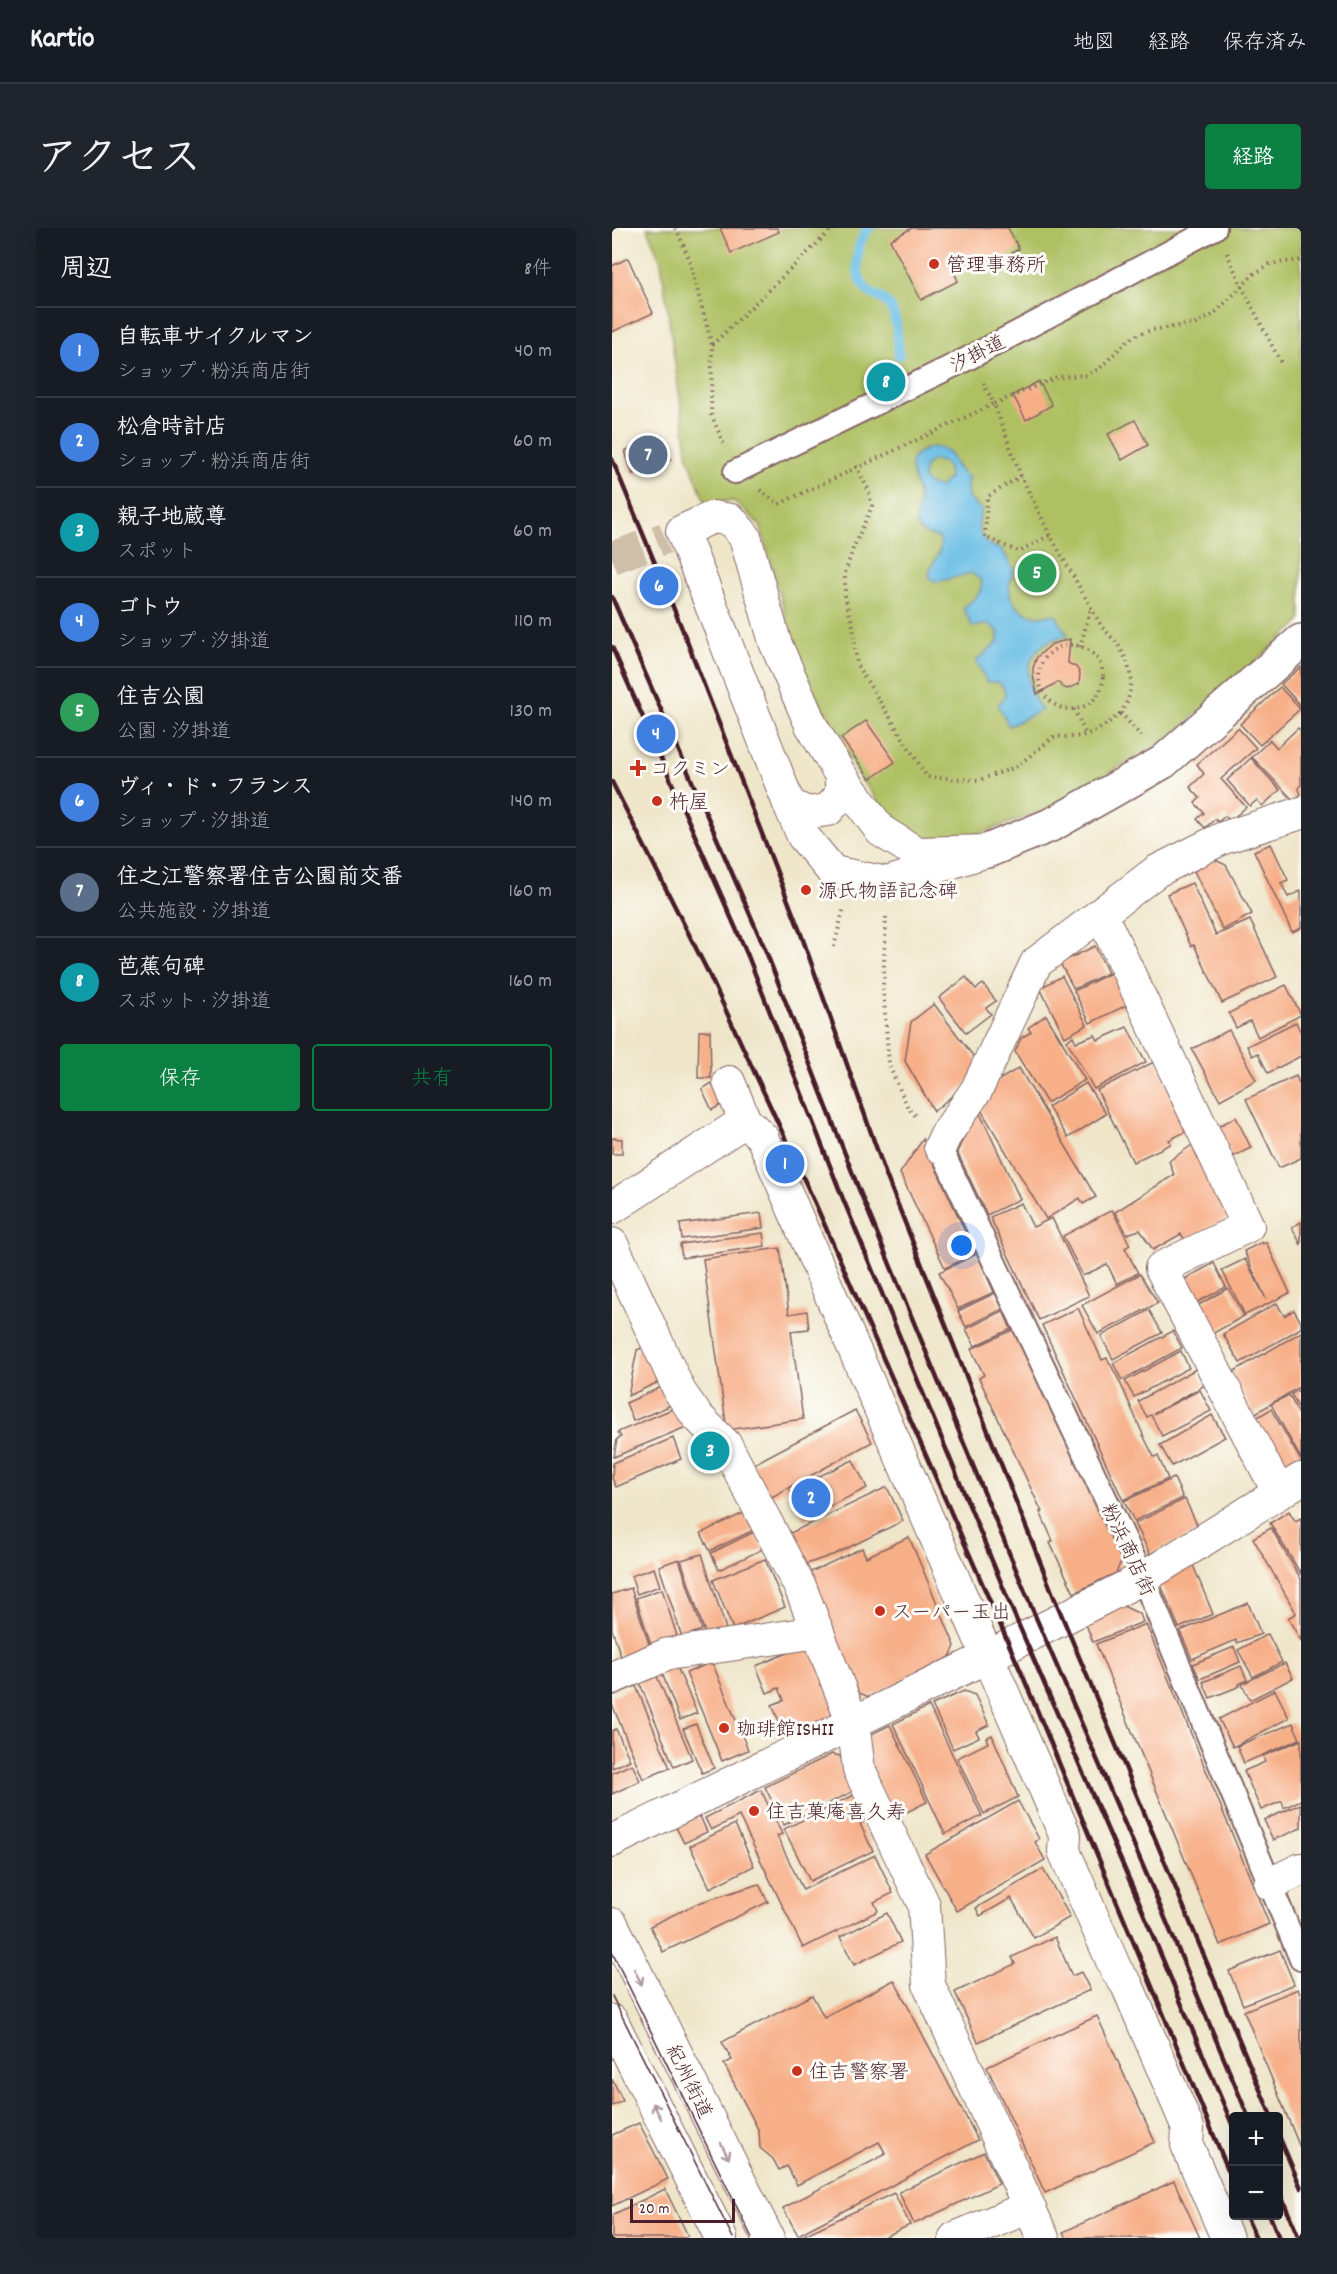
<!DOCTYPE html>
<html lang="ja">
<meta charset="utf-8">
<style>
:root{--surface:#171b24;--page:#20242c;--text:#f1f3f6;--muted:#9ea1a6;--line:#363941;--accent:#0b8043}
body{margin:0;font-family:Dekko,"Klee One",sans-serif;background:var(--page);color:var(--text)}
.controls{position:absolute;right:18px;bottom:18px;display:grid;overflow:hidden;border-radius:6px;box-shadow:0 6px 24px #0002}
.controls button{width:54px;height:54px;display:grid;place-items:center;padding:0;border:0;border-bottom:2px solid var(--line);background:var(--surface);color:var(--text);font:30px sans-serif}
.scale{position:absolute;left:18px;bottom:15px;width:105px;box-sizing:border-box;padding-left:6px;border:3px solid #4a1f2b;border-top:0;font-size:16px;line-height:21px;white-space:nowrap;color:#4a1f2b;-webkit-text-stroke:4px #fdfcf7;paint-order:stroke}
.you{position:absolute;left:350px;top:1018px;width:21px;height:21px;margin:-15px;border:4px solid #fff;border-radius:50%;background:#1a73e8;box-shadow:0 0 0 9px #1a73e833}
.badge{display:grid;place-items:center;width:39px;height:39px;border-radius:50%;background:var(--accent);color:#fff;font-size:20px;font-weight:700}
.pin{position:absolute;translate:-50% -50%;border:3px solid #fff;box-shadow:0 2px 6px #0006}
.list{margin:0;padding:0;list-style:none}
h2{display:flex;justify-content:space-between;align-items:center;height:78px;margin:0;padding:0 24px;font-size:26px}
h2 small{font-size:20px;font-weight:400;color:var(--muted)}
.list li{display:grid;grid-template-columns:39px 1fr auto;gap:18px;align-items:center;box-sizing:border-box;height:90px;padding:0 24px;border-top:2px solid var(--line)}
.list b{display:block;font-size:22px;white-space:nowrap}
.list p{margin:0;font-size:20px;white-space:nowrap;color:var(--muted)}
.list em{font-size:20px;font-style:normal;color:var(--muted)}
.actions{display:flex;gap:12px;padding:18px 24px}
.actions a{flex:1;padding:14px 0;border:2px solid var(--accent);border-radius:6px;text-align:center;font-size:21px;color:var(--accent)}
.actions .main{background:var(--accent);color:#fff}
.map{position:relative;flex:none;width:689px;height:2010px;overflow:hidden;border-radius:6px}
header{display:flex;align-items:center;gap:36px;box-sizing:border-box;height:84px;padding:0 30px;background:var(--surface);border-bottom:2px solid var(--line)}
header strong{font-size:28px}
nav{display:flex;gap:33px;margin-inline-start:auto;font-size:21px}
.intro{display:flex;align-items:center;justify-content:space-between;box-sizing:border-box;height:144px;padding:0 36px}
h1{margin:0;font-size:42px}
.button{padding:15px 27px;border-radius:6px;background:var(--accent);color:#fff;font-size:21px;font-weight:700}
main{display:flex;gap:36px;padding:0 36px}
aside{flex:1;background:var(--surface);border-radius:6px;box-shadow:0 6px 24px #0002}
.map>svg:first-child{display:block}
.green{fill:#afc063;stroke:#7c7047;stroke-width:1.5}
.water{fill:#68bde5;stroke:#596e88;stroke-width:1.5;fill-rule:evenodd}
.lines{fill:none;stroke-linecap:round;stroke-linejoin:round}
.stream{stroke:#68bde5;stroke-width:10}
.building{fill:#f7af88}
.minor-tunnel{stroke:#cebeaa;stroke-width:32;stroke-dasharray:32 16;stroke-linecap:butt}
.pedestrian-casing{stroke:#846563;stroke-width:26}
.minor-casing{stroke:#846563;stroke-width:34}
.tertiary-casing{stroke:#846563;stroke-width:36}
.path{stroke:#846563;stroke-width:4;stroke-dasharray:1.5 4.5;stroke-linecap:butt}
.pedestrian{stroke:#fff;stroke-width:22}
.minor{stroke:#fff;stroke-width:32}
.tertiary{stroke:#fff;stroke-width:33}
.tram{stroke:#4a1f2b;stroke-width:1.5}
.rail{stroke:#4a1f2b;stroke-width:4.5}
.oneway{stroke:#ae9aa0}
.poi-dot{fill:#c8321e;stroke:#fdfcf7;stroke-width:2}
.labels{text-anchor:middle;stroke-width:6;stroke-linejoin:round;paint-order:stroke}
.poi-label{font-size:20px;fill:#4a1f2b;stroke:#fdfcf7;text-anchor:start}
.street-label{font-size:20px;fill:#4a1f2b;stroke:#fdfcf7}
</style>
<header>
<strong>Kartio</strong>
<nav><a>地図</a><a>経路</a><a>保存済み</a></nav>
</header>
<div class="intro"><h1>アクセス</h1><a class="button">経路</a></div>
<main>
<aside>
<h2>周辺<small>8件</small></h2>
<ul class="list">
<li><span class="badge" style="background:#3f7fe0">1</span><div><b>自転車サイクルマン</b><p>ショップ · 粉浜商店街</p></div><em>40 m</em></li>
<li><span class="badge" style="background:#3f7fe0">2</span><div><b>松倉時計店</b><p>ショップ · 粉浜商店街</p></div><em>60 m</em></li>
<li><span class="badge" style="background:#0f9aa8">3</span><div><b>親子地蔵尊</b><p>スポット</p></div><em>60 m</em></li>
<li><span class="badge" style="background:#3f7fe0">4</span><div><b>ゴトウ</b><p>ショップ · 汐掛道</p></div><em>110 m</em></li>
<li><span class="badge" style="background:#2e9e5b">5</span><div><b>住吉公園</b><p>公園 · 汐掛道</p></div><em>130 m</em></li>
<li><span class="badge" style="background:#3f7fe0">6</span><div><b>ヴィ・ド・フランス</b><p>ショップ · 汐掛道</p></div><em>140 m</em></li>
<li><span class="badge" style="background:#5c6f8a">7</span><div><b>住之江警察署住吉公園前交番</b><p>公共施設 · 汐掛道</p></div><em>160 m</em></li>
<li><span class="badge" style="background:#0f9aa8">8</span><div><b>芭蕉句碑</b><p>スポット · 汐掛道</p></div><em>160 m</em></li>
</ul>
<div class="actions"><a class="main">保存</a><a>共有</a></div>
</aside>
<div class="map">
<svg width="689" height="2010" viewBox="0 0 689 2010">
<rect width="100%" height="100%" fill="#fdfcf7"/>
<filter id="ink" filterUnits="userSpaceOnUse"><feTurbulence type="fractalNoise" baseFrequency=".0167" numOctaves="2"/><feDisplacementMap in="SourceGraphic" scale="12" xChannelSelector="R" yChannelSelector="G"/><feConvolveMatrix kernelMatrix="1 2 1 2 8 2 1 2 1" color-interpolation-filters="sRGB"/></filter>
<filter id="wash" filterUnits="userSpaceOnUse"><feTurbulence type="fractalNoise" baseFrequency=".008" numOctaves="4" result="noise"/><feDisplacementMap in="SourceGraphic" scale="24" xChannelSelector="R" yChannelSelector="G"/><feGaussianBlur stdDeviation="1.35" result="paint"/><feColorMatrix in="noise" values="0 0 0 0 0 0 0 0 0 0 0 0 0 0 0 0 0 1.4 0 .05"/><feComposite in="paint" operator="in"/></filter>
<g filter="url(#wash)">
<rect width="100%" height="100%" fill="#efe6ca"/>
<polygon class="green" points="35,0 689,0 689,393 558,509 433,583 356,609 312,611 277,589 244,543 187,435 148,297 122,273 93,274 76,229 49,34"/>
<path class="water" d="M 321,219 C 340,222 337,227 346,240 C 348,244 354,248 357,250 L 355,254 L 356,270 L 370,282 C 362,300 369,318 390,321 L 402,343 C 386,372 414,396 443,386 L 456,408 C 414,412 406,452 430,482 L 397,498 L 386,477 L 393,468 L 392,460 L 386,454 L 375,454 L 364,433 L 386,414 L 386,403 L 376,396 L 361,399 L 351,380 C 360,372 372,366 369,352 L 359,345 L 325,354 C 303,347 336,327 327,310 C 320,307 311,307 306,300 C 301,291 307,281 307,272 C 306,249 283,229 321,219 ZM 321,232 L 331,234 L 336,240 L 337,250 L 328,259 L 318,257 L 311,250 L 313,238 Z"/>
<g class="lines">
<path class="stream" d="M 257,0 C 244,14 240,45 254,61 C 260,68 272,69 277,77 C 286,89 285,112 287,127"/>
</g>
<g id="blocks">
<g class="building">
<polygon points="108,0 165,0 167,4 119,25"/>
<polygon points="300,0 396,0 407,21 370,41 364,30 341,42 346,53 309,72 278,12"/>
<polygon points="16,30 41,85 0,104 0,38"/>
<polygon points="427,153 440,177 414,192 401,167"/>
<polygon points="523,192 536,217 510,232 496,206"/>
<polygon points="50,208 59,231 21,246 13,223"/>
<polygon points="458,411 456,435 464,439 468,445 467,456 455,461 450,459 446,454 425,466 421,447 421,440 425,429 440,416"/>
<polygon points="689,439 689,478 669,456"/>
<polygon points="668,459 688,481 648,517 628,496"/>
<polygon points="254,493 283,534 258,551 229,510"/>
<polygon points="626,500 644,520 609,551 634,579 618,593 613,588 606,594 603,591 593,600 585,591 592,585 583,575 588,570 578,559 592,546 585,536"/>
<polygon points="686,500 689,503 689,557 686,560 689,566 682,573 640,529 658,512 665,520"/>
<polygon points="639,530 668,562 650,578 645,572 638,578 615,552"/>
<polygon points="659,616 676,652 669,655 676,669 689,663 689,700 680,704 642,623"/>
<polygon points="601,631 614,637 640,686 611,702 582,643"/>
<polygon points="580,655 604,707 638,692 665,749 610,775 582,717 579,718 555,666"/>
<polygon points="483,718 496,745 462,761 448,735"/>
<polygon points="503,743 519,775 478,795 462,763"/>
<polygon points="450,748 475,797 453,809 428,760"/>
<polygon points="354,749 364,761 371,756 384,773 374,780 379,786 354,805 327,770"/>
<polygon points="674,757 689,787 646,809 638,793 624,800 617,785"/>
<polygon points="322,776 368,837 353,857 322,883 293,833 299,794"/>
<polygon points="434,787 473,852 435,875 403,824 409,810 419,804 416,800"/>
<polygon points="684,794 689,805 689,828 656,845 646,825 640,828 635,818"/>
<polygon points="515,799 534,834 482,861 455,813 461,808 464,814 483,807 486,812"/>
<polygon points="617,802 644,852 608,872 580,821"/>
<polygon points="87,803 98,803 99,850 86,850"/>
<polygon points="544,833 579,901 557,912 559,916 521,934 485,862"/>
<polygon points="407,840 484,969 471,976 468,970 434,991 369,882 385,853"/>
<polygon points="684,848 689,859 689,930 667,940 634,871"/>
<polygon points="100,855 111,876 100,882 90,861"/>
<polygon points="474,855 494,886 456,910 436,879"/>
<polygon points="366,881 408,971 375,987 345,924"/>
<polygon points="624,889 639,920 620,929 605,899"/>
<polygon points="0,910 10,911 10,926 0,926"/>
<polygon points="311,911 363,1026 333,1040 288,945"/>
<polygon points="580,917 616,990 573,1012 569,1006 541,1022 528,1002 515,1006 503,984 562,947 557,933"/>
<polygon points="409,975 421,999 440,990 477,1068 427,1092 378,989"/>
<polygon points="500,982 518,1017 513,1020 526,1045 505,1056 495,1036 471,1048 451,1008"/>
<polygon points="149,985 151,1000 70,1011 68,996"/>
<polygon points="689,994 689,1017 680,999"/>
<polygon points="151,1005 153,1018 70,1030 68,1016"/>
<polygon points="650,1014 651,1016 654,1014 678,1065 633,1087 610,1042 633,1031 654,1071 632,1023"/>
<polygon points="168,1020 177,1086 195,1083 197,1101 179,1103 191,1191 115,1202 91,1031"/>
<polygon points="365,1026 382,1064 346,1081 327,1044"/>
<polygon points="602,1035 614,1059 584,1075 571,1052"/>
<polygon points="528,1046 546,1075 486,1106 470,1077"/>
<polygon points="616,1060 632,1088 600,1106 585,1078"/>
<polygon points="383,1065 391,1081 354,1099 346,1083"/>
<polygon points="665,1075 672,1088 682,1082 689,1094 689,1100 628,1135 611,1106"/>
<polygon points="466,1080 490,1132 495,1130 507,1152 533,1211 542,1229 546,1228 556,1251 511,1272 430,1097"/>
<polygon points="537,1082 550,1105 501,1131 489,1108"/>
<polygon points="391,1083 399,1101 363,1118 354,1101"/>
<polygon points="401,1102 510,1331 504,1345 462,1365 438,1315 441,1313 428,1284 430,1284 367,1150 372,1147 359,1121"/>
<polygon points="561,1103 570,1120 510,1152 501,1135"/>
<polygon points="689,1104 689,1158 642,1186 619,1145"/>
<polygon points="34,1118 49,1153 16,1168 25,1122"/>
<polygon points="569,1123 577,1140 522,1169 513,1153"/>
<polygon points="584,1141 593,1157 541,1186 588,1162 599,1183 550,1208 539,1187 535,1189 526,1173"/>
<polygon points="54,1157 62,1176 21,1193 14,1175"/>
<polygon points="689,1161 689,1184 679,1166"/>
<polygon points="677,1167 689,1190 689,1231 659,1176"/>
<polygon points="65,1179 74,1199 2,1229 5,1211 9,1209 6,1204"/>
<polygon points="659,1181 689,1233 689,1237 675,1245 664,1236 644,1190"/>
<polygon points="243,1182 260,1214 158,1270 140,1237"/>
<polygon points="600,1187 613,1209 560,1238 548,1217"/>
<polygon points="61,1210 69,1231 4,1259 0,1250 1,1235"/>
<polygon points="241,1232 255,1260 192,1291 178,1262"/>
<polygon points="562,1250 571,1270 522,1293 512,1273"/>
<polygon points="275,1259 291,1293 223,1326 186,1339 172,1308"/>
<polygon points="573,1271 588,1303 538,1326 523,1295"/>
<polygon points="138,1282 146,1300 98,1323 89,1305"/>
<polygon points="677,1283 683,1293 689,1290 689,1346 658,1295"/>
<polygon points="659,1300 689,1351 689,1413 676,1390 684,1385 641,1310"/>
<polygon points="142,1304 151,1321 107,1342 99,1325"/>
<polygon points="297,1309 343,1418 338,1429 257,1469 247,1465 192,1347 250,1320 254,1329"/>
<polygon points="90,1326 114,1401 94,1408 69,1332"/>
<polygon points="67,1331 90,1402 70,1409 47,1338"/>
<polygon points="153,1331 173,1379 121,1401 101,1352"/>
<polygon points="581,1337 601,1386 567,1400 547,1352"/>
<polygon points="42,1340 48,1358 25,1366 19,1348"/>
<polygon points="19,1360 38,1419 9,1429 0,1401 0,1366"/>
<polygon points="50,1361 66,1411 40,1420 24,1370"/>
<polygon points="636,1375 649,1406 625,1415 624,1412 580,1431 568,1403"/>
<polygon points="511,1378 528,1386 531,1394 481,1414 473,1394"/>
<polygon points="534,1396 657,1696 608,1717 484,1416"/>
<polygon points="656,1406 670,1434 641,1449 626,1422"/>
<polygon points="199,1415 224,1475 216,1493 174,1510 160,1477 172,1472 167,1460 155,1465 144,1438"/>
<polygon points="622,1419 628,1434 588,1451 581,1436"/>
<polygon points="63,1434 85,1485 68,1492 48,1440"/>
<polygon points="100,1434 136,1522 110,1533 74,1445"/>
<polygon points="673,1435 681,1450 638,1472 630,1456"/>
<polygon points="629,1438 635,1452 627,1456 628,1458 598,1470 591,1454"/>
<polygon points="44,1446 80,1531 62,1539 27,1453"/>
<polygon points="24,1458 58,1540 31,1551 0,1476 0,1468"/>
<polygon points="663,1462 677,1490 621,1519 607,1491"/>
<polygon points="352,1463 363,1467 377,1497 364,1503 367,1509 341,1521 320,1477"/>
<polygon points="317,1478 370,1588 333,1606 281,1496"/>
<polygon points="681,1495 688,1511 632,1535 625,1518"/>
<polygon points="84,1496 102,1540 90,1545 71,1501"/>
<polygon points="278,1497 315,1574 283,1590 245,1513"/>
<polygon points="4,1501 18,1532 0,1540 0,1503"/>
<polygon points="380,1507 406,1569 372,1586 345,1530 376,1515 374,1510"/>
<polygon points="689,1512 689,1572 672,1580 670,1573 649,1582 632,1543 653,1534 651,1528"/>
<polygon points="220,1526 228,1528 244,1562 172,1597 153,1559"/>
<polygon points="20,1536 28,1553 0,1566 0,1545"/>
<polygon points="149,1562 170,1606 165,1608 191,1662 263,1627 281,1665 262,1674 266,1683 191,1720 127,1588 99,1602 93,1590"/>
<polygon points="244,1566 256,1591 248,1596 261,1623 198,1653 172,1601"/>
<polygon points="406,1573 427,1611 423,1614 433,1632 345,1683 313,1626"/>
<polygon points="689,1576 689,1600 661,1612 652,1592"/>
<polygon points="88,1588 95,1604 72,1615 64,1599"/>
<polygon points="123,1596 142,1638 98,1660 78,1618"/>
<polygon points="431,1641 458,1689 422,1710 399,1670 368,1688 364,1680"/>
<polygon points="147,1656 156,1674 51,1724 38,1698 86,1675"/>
<polygon points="275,1685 289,1714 242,1737 228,1709"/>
<polygon points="443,1709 460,1748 469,1744 478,1762 366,1814 343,1764 403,1736 400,1729"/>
<polygon points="668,1722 682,1756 631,1777 617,1743"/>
<polygon points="282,1752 366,1912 186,2007 171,1980 274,1926 267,1914 185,1957 175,1938 167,1942 161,1931 148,1920 147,1903 112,1836 120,1832 110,1814 200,1767 212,1789"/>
<polygon points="686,1761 689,1769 689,1922 632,1783"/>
<polygon points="485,1788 543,1914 433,1965 375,1839"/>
<polygon points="0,1851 11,1873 0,1878"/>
<polygon points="27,1895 56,1951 0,1978 0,1907"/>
<polygon points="372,1924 387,1956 302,1996 287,1964"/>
<polygon points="562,1953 588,2010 454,2010 451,2004"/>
<polygon points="53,1961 76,2008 72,2010 0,2010 0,1987"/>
<polygon points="282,1965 298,1997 270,2010 190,2010 190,2008"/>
</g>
</g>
</g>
<g filter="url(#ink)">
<use href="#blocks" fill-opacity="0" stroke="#846563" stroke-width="1.5"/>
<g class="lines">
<polyline class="minor-tunnel" points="0,330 53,310"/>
<g class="pedestrian-casing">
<g id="pedestrian">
<polyline points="123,244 357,130 603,0"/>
<polyline points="328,919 531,1350 689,1731"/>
</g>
</g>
<g class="minor-casing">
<g id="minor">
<polygon points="101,289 119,292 133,309 163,414 199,497 229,548 269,603 305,625 375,623 275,655 221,644 191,608 177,576 70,303"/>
<polyline points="177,576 195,585 216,582 229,567 229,548"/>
<polyline points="489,686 636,998 549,1040 667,1265"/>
<polyline points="117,854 133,893 150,909 453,1607 452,1623 504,1742 515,1757 576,1900 575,1917 615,2010"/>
<polyline points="328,919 333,908 365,861 424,735 545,643 611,610 689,585"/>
<polyline points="0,980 133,893"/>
<polyline points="0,1016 68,1164 85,1188 114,1217 189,1361 241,1495 247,1541 312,1677 317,1757 431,2010"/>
<polyline points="0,1450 56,1426 206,1404"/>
<polyline points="0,1613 375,1429 531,1350 689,1251"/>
<polyline points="658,1656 689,1641"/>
<polyline points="0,1696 156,2010"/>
<polyline points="0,1793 109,2010"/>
<polyline points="343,2010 417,1979"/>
</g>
</g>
<g class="tertiary-casing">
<polyline id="tertiary" points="375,623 441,596 551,534 689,413"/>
</g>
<g class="path">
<polyline points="64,0 76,28 100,117 99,186 113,219"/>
<polyline points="615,25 630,59 669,135"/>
<polyline points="100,117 221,0"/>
<polyline points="371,155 382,176 445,149 475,147 487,141 514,114 525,107 539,102 583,96 601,87 642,46 658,36 689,32"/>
<path d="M 244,238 L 256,261 L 260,278 L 241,321 L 233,345 L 233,369 L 241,398 L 245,437 L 315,549 L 367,552 L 404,539 L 443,508 C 473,512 487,503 509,485"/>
<polyline points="409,248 375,269 373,309 407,324 438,307"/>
<polyline points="148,262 167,276 382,176 409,248 438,307 490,399 506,416 515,433 520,453 516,472 509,485 529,508"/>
<circle cx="459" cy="449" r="32"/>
<polyline points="468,419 479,380"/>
<polyline points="462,481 474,507"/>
<polyline points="274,689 271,760 277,837 296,880 306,890"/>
<polyline points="222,719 232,679"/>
</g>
<use href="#pedestrian" class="pedestrian"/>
<use href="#minor" class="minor"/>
<use href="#tertiary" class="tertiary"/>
<g class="tram">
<polyline points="0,1724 140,2010"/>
<polyline points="0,1768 121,2010"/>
</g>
<g class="rail">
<polyline points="0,231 71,403 189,706 274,947 442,1369 659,1888"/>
<polyline points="0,369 153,721 246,959 419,1378 537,1652 636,1888"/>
<polyline points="0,419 136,728 229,966 402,1386 520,1658 622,1901"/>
<polyline points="0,554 96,744 203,975 410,1446 622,1956"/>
<polyline points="666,1906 689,1960"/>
<polyline points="666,1961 687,2010"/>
<polyline points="634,1988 644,2010"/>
<polyline points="658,1988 667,2010"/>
</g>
</g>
<defs><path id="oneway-shaft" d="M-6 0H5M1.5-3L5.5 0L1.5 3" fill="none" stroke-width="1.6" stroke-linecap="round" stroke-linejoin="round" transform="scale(1.5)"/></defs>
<g class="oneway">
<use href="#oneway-shaft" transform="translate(26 1749) rotate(64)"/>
<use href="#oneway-shaft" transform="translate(45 1883) rotate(-117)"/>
<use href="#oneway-shaft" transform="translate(113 1923) rotate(64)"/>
</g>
</g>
<g class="poi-dot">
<circle cx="322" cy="36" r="6"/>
<path d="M23 531h6v6h6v6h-6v6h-6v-6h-6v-6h6z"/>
<circle cx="45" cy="573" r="6"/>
<circle cx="194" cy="662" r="6"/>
<circle cx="268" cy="1383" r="6"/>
<circle cx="112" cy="1500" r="6"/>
<circle cx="142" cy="1583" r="6"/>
<circle cx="185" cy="1843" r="6"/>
</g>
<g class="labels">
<g class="poi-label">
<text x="334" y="43">管理事務所</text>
<text x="38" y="547">コクミン</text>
<text x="57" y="580">杵屋</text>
<text x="206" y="669">源氏物語記念碑</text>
<text x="280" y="1390">スーパー玉出</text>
<text x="124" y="1507">珈琲館ISHII</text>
<text x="154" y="1590">住吉菓庵喜久寿</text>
<text x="197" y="1850">住吉警察署</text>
</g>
<g class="street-label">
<text transform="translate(365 125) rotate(-27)" y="7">汐掛道</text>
<text transform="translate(517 1321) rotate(65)" y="7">粉浜商店街</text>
<text transform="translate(78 1853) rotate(64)" y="7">紀州街道</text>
</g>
</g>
</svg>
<div class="controls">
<button>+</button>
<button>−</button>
</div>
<div class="scale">20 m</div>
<div class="you"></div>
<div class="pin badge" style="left:173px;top:936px;background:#3f7fe0">1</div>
<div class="pin badge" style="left:199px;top:1270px;background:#3f7fe0">2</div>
<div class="pin badge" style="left:98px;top:1223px;background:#0f9aa8">3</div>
<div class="pin badge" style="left:44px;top:506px;background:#3f7fe0">4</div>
<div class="pin badge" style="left:425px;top:345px;background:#2e9e5b">5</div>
<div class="pin badge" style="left:47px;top:358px;background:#3f7fe0">6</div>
<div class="pin badge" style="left:36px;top:227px;background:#5c6f8a">7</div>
<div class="pin badge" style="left:274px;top:154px;background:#0f9aa8">8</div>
</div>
</main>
